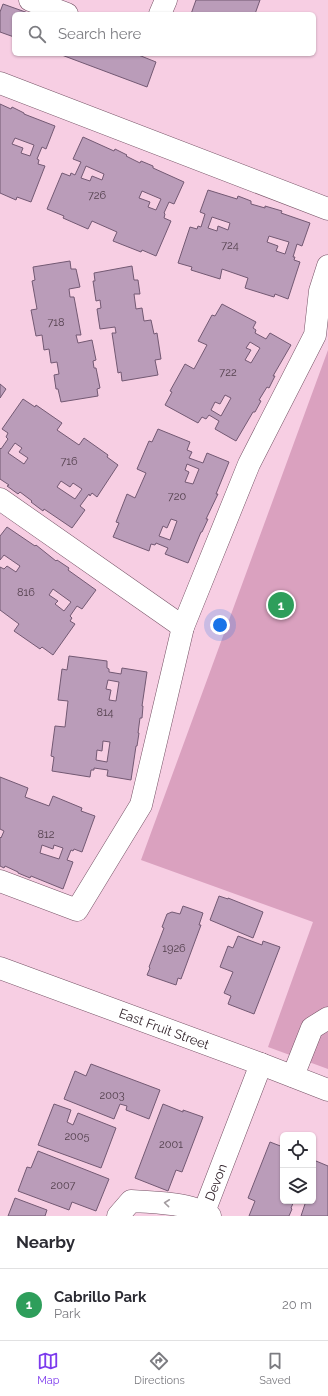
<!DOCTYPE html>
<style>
:root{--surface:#fff;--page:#f2f2f3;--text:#2b2b33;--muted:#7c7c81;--line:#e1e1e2;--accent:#7c3aed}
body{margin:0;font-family:Raleway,sans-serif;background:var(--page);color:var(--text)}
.controls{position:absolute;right:12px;bottom:12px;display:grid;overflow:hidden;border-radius:6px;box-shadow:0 1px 3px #0004}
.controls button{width:36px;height:36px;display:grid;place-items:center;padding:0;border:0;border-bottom:1px solid var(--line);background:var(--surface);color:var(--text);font:20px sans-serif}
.you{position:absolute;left:220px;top:625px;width:14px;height:14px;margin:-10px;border:3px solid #fff;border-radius:50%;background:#1a73e8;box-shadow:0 0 0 6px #1a73e833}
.badge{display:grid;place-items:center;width:26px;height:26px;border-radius:50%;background:var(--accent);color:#fff;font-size:13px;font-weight:700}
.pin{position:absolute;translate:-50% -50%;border:2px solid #fff;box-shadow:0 1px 4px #0006}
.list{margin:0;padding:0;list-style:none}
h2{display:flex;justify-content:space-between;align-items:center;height:52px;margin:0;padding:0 16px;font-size:17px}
h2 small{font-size:13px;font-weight:400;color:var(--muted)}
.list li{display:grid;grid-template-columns:26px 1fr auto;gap:12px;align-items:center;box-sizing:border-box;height:72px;padding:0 16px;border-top:1px solid var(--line)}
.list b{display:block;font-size:15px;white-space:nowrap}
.list p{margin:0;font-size:13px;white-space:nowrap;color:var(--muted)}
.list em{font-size:13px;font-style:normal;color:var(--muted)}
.icon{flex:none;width:22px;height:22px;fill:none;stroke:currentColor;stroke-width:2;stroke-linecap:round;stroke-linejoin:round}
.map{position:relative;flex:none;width:328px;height:1216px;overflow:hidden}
.search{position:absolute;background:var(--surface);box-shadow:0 1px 3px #0004;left:12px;right:12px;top:12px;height:44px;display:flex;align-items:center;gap:10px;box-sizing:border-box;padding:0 14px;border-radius:6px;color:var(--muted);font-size:15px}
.sheet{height:124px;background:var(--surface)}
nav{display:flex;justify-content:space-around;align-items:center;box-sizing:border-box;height:56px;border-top:1px solid var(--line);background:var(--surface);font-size:11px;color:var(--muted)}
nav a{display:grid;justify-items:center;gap:2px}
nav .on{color:var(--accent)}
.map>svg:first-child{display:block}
.green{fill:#daa1bf}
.building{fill:#ba9cb9;stroke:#735973;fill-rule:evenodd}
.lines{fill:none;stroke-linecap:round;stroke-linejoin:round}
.minor-casing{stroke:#765366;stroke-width:23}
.minor{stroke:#fff;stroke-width:22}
.oneway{stroke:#a39ca0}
.labels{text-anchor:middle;stroke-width:3;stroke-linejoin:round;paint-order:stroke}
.number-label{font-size:11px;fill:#54414e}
.street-label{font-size:13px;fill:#32232b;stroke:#fae1ed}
</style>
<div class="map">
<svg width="328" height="1216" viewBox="0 0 328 1216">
<rect width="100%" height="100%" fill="#f7cee3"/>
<polygon class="green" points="328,350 328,1069 268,1047 313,922 141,860"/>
<g class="building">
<polygon points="196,0 260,0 255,14 191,14"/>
<polygon points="3,4 31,14 14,14 14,37 0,32 0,12"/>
<polygon points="59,54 136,54 156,62 147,87"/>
<path d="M 0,104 L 11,109 L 12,107 L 24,113 L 24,114 L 55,126 L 46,149 L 42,147 L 37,159 L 39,160 L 38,164 L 45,166 L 31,202 L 17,197 L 16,200 L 0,193 ZM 15,138 L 34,145 L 30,156 L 21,153 L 23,148 L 12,144 Z"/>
<path d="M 83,137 L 114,151 L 115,149 L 127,155 L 126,156 L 140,163 L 141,161 L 153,166 L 153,168 L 184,182 L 174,204 L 169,202 L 164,213 L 165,214 L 164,218 L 171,221 L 156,256 L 142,250 L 141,252 L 113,241 L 117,232 L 92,221 L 88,229 L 63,218 L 64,216 L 47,209 L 62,173 L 70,176 L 71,173 L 75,175 L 81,162 L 73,159 ZM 86,166 L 104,174 L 102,180 L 92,176 L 90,181 L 81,178 ZM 142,191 L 161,199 L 156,210 L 148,207 L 150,202 L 139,198 Z"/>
<path d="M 208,190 L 237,199 L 238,196 L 251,201 L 251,204 L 265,208 L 265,206 L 282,211 L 281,213 L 310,223 L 302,246 L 297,244 L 293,257 L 295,257 L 294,260 L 300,262 L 288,299 L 275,294 L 274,297 L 245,288 L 248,278 L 222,269 L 220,279 L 191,270 L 192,267 L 178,263 L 190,227 L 197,229 L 198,226 L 201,227 L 205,214 L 200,212 ZM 212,217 L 230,223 L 228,230 L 218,226 L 217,231 L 208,228 ZM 269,236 L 289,242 L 285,254 L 276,251 L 278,246 L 267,242 Z"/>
<polygon points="70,261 71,269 76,269 80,287 69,289 70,297 74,297 81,335 76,335 78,343 92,340 96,360 93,361 94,368 96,368 100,388 97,389 98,396 61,402 58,389 56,389 54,375 59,374 57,362 51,363 49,349 44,350 42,335 36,336 31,310 37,309 32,281 35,280 33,267"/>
<polygon points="132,266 134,280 138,280 140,294 134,294 136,309 142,308 144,321 151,320 154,334 157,333 161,359 155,360 158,375 122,381 121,372 118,373 112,333 116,333 115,327 100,329 97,309 101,308 100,300 96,301 93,281 95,281 94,273"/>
<path d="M 222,304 L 256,322 L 253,328 L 256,330 L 255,333 L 266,339 L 270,333 L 291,345 L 273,376 L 275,376 L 269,388 L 267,387 L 259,400 L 261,401 L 255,412 L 253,412 L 236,441 L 215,429 L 219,421 L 209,415 L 206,419 L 202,417 L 198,423 L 165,405 L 172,392 L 170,391 L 185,364 L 194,369 L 207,345 L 198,341 L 212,315 L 215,316 ZM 250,342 L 260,348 L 251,363 L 245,360 L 251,350 L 246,348 ZM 225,395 L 231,398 L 221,416 L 211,410 L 215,402 L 220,404 Z"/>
<polygon points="0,384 6,389 0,398"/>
<path d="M 23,399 L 35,407 L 36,405 L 62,423 L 57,430 L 79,445 L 84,438 L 108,455 L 107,457 L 118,465 L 97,497 L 92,493 L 90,496 L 89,494 L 80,506 L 85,510 L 72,528 L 44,509 L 43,511 L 31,502 L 32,501 L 20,492 L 18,494 L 7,486 L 9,485 L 0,479 L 0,448 L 1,449 L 8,439 L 6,437 L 8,433 L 2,429 ZM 15,443 L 22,448 L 19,452 L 28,458 L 24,464 L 8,453 ZM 61,481 L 70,487 L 73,483 L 82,489 L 75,499 L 57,487 Z"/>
<path d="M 158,429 L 190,442 L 187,450 L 192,452 L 189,458 L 203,463 L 207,453 L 229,462 L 216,494 L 218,494 L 206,519 L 208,519 L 202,532 L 201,532 L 188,563 L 165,554 L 168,548 L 156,543 L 155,545 L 151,544 L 149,551 L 113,537 L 119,523 L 116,522 L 127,494 L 135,498 L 146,473 L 137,469 L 149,441 L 152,442 ZM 187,464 L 199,469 L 193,484 L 185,482 L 189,472 L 185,470 ZM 171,519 L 177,521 L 170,540 L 159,536 L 163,526 L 167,528 Z"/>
<path d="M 7,527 L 35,546 L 36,545 L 56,561 L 57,560 L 69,568 L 68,570 L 96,590 L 82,609 L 77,606 L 70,616 L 72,618 L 70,621 L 75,624 L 53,655 L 42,647 L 40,649 L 14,631 L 19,624 L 0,610 L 0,567 L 4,569 L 7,566 L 16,572 L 20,566 L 4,555 L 0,560 L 0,536 ZM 53,589 L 71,602 L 64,611 L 55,604 L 58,601 L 49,595 Z"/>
<path d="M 69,656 L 107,661 L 107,668 L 109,669 L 109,672 L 121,674 L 122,668 L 147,672 L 142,706 L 143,706 L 142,718 L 140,718 L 138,733 L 139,733 L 137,746 L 136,746 L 131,780 L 107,776 L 108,770 L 94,768 L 94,770 L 91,770 L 90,777 L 52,771 L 54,757 L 51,756 L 55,726 L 65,727 L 68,701 L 58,700 L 62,669 L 67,670 ZM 108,680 L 119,682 L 116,701 L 109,700 L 111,690 L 106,689 ZM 103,741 L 110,742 L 107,762 L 96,760 L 97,750 L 102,751 Z"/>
<path d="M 0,777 L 28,788 L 25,797 L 49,806 L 53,796 L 82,808 L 81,811 L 95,816 L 82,852 L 74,849 L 73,851 L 71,850 L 67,860 L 73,862 L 63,889 L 31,876 L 30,878 L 18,873 L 18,872 L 5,866 L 4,868 L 0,866 L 0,837 L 1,838 L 4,831 L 0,829 ZM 42,845 L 53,849 L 54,845 L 63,848 L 59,859 L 40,853 Z"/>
<polygon points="219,896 228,899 228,898 263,912 253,938 210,920"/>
<polygon points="183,906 203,913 199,925 201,925 181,979 178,978 176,985 147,975 150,968 149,967 164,928 162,927 167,914 172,912 180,914"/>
<polygon points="238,936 262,945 263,941 280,947 254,1014 228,1004 231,996 224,993 233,972 220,967 228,946 233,948"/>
<polygon points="91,1064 160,1090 149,1119 126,1110 127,1106 120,1104 114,1119 64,1099 75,1071 86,1076"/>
<polygon points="54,1104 71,1110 67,1122 73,1125 78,1113 116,1128 101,1168 38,1145"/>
<polygon points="163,1104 183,1112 183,1110 203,1117 182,1172 176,1170 168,1191 135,1178"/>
<polygon points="270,1142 283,1147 283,1201 294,1201 291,1208 292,1209 289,1216 249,1216 255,1201 248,1198"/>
<polygon points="38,1151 109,1179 96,1211 72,1202 69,1210 18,1191 27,1167 31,1168"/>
<polygon points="316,1161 328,1166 328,1216 301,1216 306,1201 313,1201 313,1169"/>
<polygon points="15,1198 47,1210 45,1216 8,1216"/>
</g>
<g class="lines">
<g class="minor-casing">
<g id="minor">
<polyline points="30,0 67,14"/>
<polyline points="160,14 166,0"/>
<polyline points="0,83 328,209"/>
<polyline points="0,499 183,627"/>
<polyline points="0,881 77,910 141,805 183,627 249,464 315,335 320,291 328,266"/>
<path id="s1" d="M 0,968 L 261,1064 L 328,1090"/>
<polyline points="293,1076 312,1028 328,1018"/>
<path id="s2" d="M 204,1212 L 261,1064"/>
<path d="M 118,1216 L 131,1201 C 153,1202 192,1203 210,1216"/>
</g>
</g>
<use href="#minor" class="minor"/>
</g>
<defs><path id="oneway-chevron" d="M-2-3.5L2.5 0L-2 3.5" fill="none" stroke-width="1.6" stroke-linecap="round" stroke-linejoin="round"/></defs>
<use class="oneway" href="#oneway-chevron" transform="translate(167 1203) rotate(-174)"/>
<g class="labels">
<g class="number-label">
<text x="97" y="199">726</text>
<text x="230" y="249">724</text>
<text x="56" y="326">718</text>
<text x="228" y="376">722</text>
<text x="69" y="465">716</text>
<text x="177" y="500">720</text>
<text x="26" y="596">816</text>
<text x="105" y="716">814</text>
<text x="46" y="838">812</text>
<text x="174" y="952">1926</text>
<text x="112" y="1099">2003</text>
<text x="77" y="1140">2005</text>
<text x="171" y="1148">2001</text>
<text x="63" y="1189">2007</text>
</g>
<g class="street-label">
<text dy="5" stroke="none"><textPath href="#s1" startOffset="175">East Fruit Street</textPath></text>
<text dy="5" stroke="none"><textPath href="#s2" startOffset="32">Devon</textPath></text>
</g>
</g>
</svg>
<div class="controls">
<button><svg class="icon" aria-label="locate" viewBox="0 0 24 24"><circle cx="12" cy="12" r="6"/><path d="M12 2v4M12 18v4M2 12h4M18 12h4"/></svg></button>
<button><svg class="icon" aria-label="layers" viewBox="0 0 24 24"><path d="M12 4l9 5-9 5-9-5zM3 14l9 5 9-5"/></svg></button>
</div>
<div class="you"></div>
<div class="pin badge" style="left:281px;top:605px;background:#2e9e5b">1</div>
<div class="search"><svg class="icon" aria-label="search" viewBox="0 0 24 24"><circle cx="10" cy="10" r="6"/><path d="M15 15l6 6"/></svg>Search here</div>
</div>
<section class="sheet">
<h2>Nearby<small></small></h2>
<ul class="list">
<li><span class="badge" style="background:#2e9e5b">1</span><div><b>Cabrillo Park</b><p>Park</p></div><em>20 m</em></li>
</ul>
</section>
<nav>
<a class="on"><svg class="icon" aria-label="map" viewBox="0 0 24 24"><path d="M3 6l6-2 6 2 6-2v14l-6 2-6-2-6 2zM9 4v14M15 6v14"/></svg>Map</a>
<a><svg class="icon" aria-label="directions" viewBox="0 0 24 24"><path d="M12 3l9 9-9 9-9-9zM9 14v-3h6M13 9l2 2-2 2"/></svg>Directions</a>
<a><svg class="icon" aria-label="saved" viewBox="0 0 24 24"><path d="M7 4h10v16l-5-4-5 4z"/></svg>Saved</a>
</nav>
